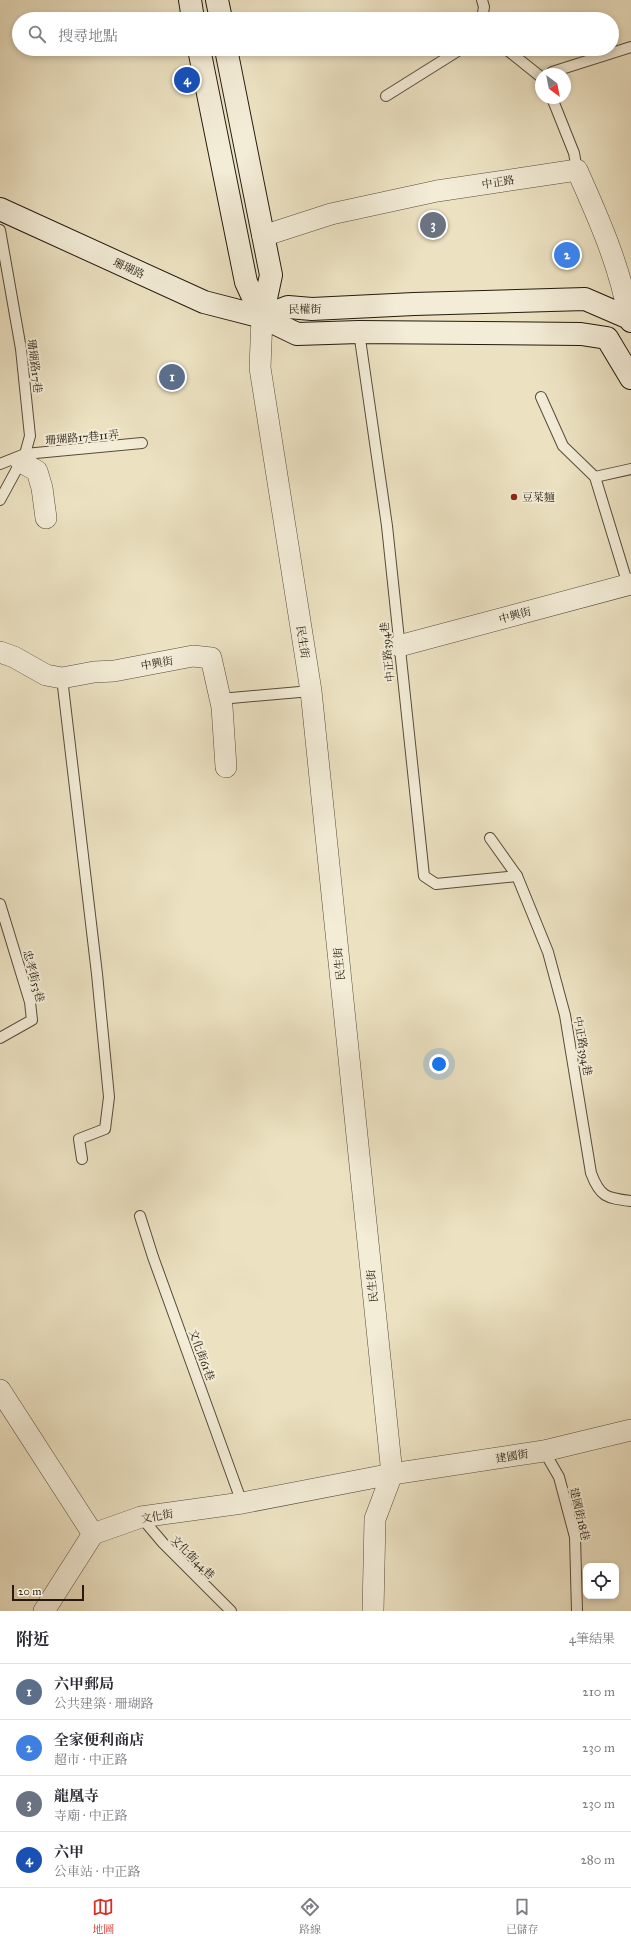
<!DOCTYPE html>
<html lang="zh-TW">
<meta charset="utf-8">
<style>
:root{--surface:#fff;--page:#f7f7f7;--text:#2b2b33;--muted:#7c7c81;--line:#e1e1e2;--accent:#d93025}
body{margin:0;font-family:"IM FELL Great Primer","Noto Serif TC",serif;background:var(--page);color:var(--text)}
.controls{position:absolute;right:12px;bottom:12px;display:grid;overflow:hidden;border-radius:8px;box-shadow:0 2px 6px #0003}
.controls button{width:36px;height:36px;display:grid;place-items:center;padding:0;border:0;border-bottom:1px solid var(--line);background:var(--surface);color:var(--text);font:20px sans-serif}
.compass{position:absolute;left:535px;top:68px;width:36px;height:36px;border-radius:50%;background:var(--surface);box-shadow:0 2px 6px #0003;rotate:148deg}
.scale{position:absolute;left:12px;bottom:10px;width:72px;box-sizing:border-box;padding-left:4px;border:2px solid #241a0e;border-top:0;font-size:11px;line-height:14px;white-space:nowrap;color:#241a0e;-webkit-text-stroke:3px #f3ecd7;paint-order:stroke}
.you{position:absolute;left:439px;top:1064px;width:14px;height:14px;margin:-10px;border:3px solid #fff;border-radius:50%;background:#1a73e8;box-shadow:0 0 0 6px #1a73e833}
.badge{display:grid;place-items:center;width:26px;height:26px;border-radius:50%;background:var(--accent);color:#fff;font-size:13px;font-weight:700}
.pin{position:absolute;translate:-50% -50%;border:2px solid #fff;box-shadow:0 1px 4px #0006}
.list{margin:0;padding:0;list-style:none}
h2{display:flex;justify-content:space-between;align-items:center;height:52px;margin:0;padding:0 16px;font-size:17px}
h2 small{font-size:13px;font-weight:400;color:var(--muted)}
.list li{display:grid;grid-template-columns:26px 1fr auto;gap:12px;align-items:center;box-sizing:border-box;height:56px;padding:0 16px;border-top:1px solid var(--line)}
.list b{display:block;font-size:15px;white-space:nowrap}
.list p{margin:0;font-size:13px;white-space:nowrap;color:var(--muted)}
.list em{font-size:13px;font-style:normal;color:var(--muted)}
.icon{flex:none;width:22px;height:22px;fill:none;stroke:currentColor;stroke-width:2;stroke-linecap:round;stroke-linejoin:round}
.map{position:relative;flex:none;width:631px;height:1611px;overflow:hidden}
.search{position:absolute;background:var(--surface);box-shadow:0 2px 6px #0003;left:12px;right:12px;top:12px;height:44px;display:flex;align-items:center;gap:10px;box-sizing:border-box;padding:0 14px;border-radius:22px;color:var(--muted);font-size:15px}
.sheet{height:276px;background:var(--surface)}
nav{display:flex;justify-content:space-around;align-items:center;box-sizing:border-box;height:56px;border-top:1px solid var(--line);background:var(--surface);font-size:11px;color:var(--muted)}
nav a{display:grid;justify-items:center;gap:2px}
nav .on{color:var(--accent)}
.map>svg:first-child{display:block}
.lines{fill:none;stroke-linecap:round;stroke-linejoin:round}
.lane-casing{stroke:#564c3b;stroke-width:12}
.street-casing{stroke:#564c3b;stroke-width:22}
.secondary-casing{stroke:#241a0e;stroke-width:24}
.lane{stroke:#f3ecd7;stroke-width:10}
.street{stroke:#f3ecd7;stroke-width:21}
.secondary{stroke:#f3ecd7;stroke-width:22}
.poi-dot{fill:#8f2418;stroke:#f3ecd7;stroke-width:1.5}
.labels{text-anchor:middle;stroke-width:4;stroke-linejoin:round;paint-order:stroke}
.street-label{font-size:11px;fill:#241a0e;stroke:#f3ecd7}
.poi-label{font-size:11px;fill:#241a0e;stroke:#f3ecd7;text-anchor:start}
</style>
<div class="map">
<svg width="631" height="1611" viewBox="0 0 631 1611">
<rect width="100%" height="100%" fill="#ece2c2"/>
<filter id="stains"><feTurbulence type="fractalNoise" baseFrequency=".005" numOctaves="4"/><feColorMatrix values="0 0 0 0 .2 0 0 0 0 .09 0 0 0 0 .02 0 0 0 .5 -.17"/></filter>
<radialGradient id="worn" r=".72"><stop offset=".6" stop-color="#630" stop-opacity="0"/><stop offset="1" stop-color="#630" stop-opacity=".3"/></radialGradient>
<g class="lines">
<g class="lane-casing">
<g id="lane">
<polyline points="482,0 484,7 482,19"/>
<polyline points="506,49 541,77"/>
<polyline points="551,74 552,72 631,47"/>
<polyline points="386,96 461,49"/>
<polyline points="552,98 574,153 577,170"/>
<polyline points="0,230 21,349 30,436 25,454 0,500"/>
<polyline points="359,332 387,526 424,876 436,884 517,876"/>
<polyline points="541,397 563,446 595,477 628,585"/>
<polyline points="0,464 25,454 142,443"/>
<polyline points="595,477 631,469"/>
<polyline points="62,678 97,974 109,1097 105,1129 79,1139 82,1159"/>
<polyline points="220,699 311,691"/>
<path d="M 490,838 L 517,876 L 548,952 L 565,1015 L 591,1173 C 600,1197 606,1198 631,1201"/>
<polyline points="0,904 30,1002 32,1020 0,1038"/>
<polyline points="140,1216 153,1257 242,1503"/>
<polyline points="544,1451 559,1477 575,1537 577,1611"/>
<polyline points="141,1517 163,1543 231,1611"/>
</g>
</g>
<g class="street-casing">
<g id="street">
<path d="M 263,236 L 331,214 L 437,191 L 577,170 C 598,217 620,266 629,318"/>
<polyline points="262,317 260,368 311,691 392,1474 375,1519 373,1611"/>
<polyline points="21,462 37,471 42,488 46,518"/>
<polyline points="399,646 631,584"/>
<polyline points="0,652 14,657 46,675 62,678 94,672 114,671 193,656 211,658 222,707 226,767"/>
<polyline points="0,1390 93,1534"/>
<polyline points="93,1534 141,1517 242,1503 392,1474 544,1451 631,1430"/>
<polyline points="44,1611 93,1534"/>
</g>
</g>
<g class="secondary-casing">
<g id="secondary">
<polyline points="190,0 193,19"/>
<polyline points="217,0 221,19"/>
<polyline points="199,49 246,282 262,317"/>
<polyline points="226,49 271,275 262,317"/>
<polyline points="0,209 204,302 262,317 297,334 359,332 581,334 607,338 631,378"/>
<polyline points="262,317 288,307 312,309 414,304 585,299 629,318 631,321"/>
</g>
</g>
<use href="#lane" class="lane"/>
<use href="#street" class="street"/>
<use href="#secondary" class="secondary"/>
</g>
<circle class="poi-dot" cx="514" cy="497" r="4"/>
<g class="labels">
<g class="street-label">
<text transform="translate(498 182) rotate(-9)" y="4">中正路</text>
<text transform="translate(129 268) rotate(25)" y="4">珊瑚路</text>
<text transform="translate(305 309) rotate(-1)" y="4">民權街</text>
<text transform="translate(35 366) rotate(83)" y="4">珊瑚路17巷</text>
<text transform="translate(82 437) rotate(-5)" y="4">珊瑚路17巷11弄</text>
<text transform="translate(515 615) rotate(-15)" y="4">中興街</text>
<text transform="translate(303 642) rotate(81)" y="4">民生街</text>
<text transform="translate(387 652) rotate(-96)" y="4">中正路394巷</text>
<text transform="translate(157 663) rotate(-10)" y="4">中興街</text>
<text transform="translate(339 964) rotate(-96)" y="4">民生街</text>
<text transform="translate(34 976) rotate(75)" y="4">忠孝街53巷</text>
<text transform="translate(583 1046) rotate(80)" y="4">中正路394巷</text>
<text transform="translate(372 1286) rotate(-96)" y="4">民生街</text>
<text transform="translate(202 1355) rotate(70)" y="4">文化街61巷</text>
<text transform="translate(512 1456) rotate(-9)" y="4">建國街</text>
<text transform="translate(580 1514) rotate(77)" y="4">建國街18巷</text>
<text transform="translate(157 1516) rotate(-10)" y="4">文化街</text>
<text transform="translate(193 1557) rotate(45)" y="4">文化街44巷</text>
</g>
<g class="poi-label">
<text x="522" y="501">豆菜麵</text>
</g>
</g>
<rect width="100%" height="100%" filter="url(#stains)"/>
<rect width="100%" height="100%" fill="url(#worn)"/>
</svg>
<div class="controls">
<button><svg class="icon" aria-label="locate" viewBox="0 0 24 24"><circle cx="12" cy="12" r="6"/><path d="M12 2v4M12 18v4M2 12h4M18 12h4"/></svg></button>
</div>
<svg class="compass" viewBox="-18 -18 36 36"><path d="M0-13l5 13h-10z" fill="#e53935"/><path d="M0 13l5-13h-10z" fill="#7c7c81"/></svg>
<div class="scale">20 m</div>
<div class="you"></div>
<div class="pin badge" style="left:172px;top:377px;background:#5c6f8a">1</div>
<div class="pin badge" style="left:567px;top:255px;background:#3f7fe0">2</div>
<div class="pin badge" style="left:433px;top:225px;background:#6b7280">3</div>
<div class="pin badge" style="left:187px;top:80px;background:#1a4fb4">4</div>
<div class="search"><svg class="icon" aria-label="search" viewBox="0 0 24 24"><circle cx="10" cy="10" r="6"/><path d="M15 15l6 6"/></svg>搜尋地點</div>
</div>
<section class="sheet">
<h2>附近<small>4筆結果</small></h2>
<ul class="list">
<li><span class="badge" style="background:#5c6f8a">1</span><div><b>六甲郵局</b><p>公共建築 · 珊瑚路</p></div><em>210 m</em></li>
<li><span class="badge" style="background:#3f7fe0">2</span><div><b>全家便利商店</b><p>超市 · 中正路</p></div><em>230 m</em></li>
<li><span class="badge" style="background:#6b7280">3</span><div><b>龍凰寺</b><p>寺廟 · 中正路</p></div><em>230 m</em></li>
<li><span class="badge" style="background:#1a4fb4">4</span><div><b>六甲</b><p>公車站 · 中正路</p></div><em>280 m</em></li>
</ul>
</section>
<nav>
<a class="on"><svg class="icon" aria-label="map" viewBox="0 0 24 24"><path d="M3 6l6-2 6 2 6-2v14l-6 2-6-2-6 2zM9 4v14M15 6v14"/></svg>地圖</a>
<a><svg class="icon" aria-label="directions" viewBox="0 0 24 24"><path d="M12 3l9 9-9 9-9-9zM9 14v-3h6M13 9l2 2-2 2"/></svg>路線</a>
<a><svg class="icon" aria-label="saved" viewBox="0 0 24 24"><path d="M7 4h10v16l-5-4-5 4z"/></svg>已儲存</a>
</nav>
